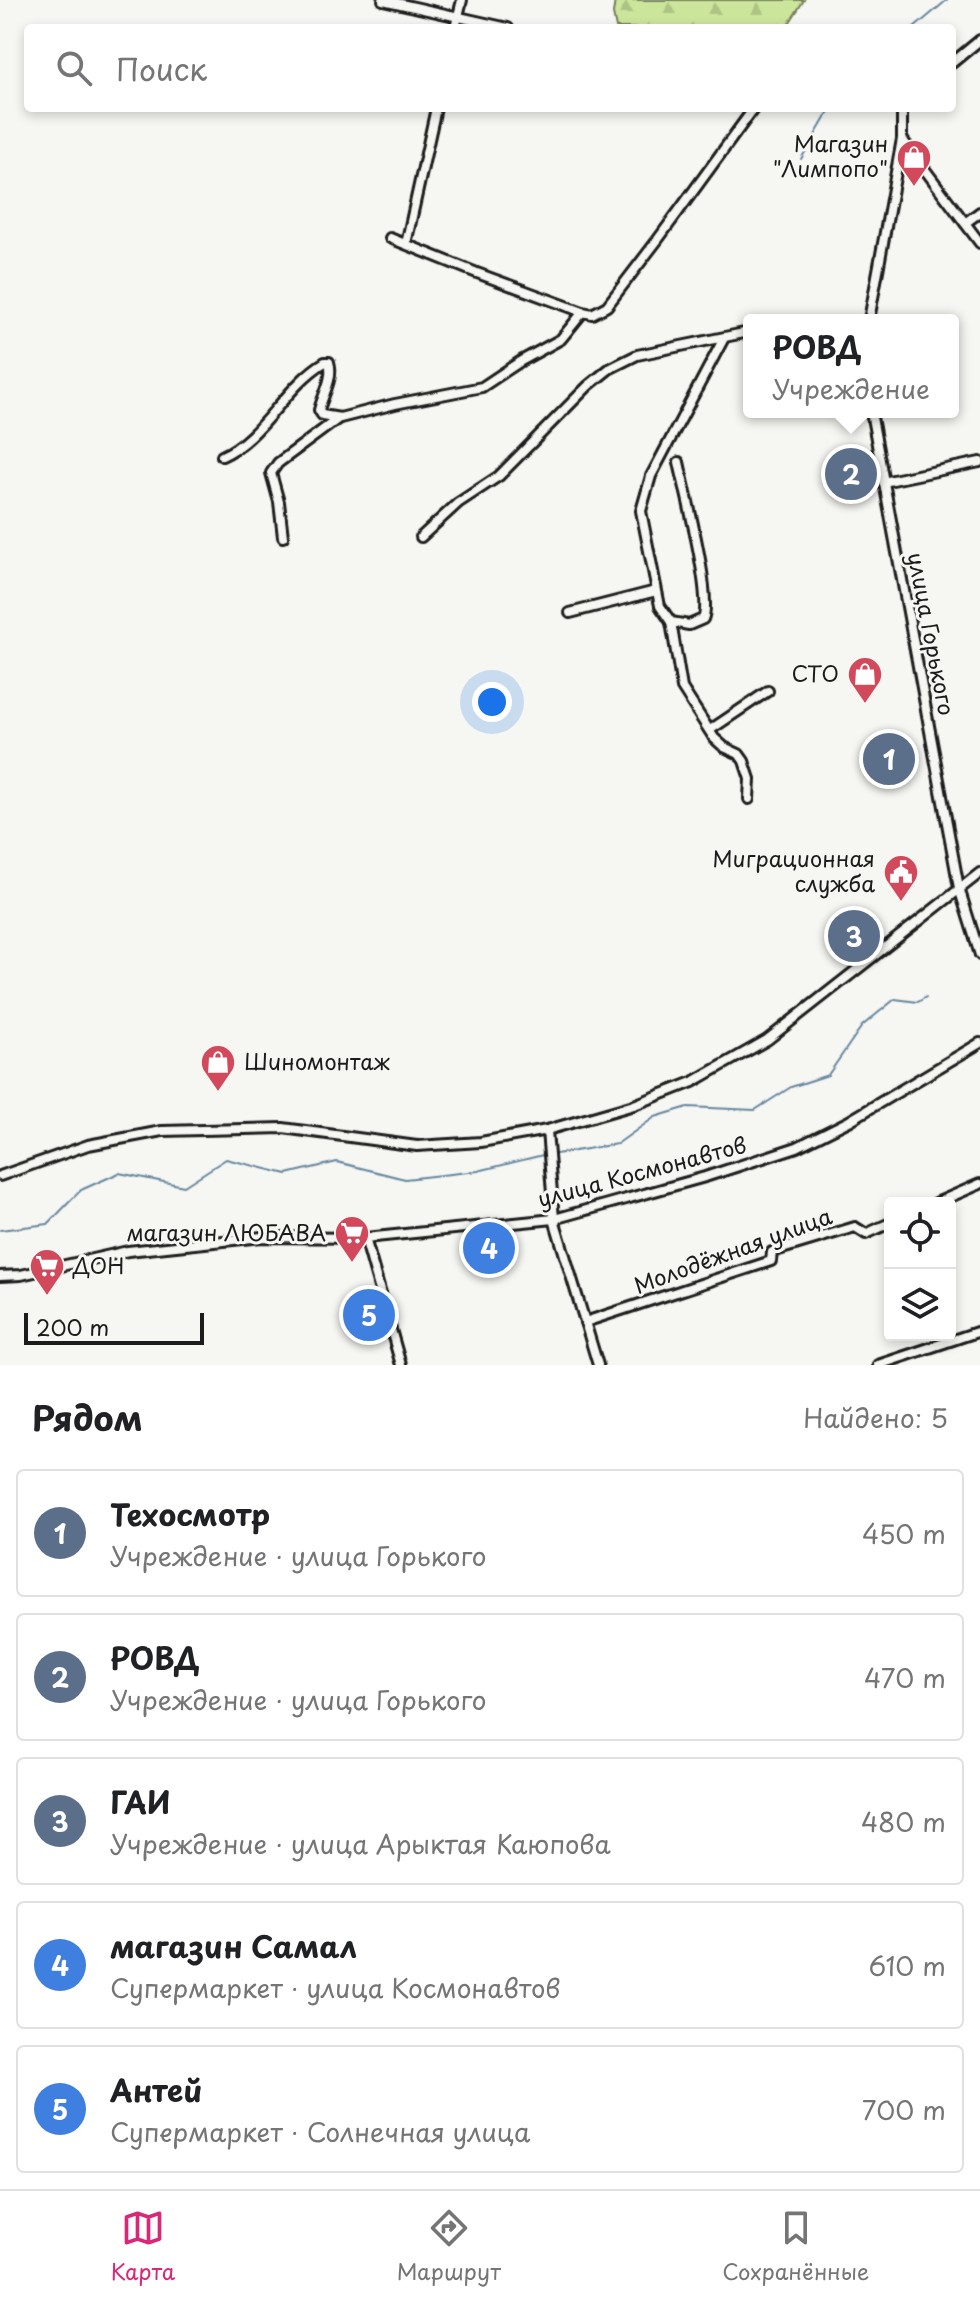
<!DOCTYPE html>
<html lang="ru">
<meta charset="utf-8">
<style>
:root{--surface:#fff;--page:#f2f2f2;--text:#202124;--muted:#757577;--line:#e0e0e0;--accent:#db2777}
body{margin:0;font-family:"Playpen Sans",sans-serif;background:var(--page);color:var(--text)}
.controls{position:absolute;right:24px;bottom:24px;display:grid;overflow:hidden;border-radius:8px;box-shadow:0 4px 12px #0003}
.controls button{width:72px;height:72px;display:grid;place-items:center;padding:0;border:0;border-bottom:2px solid var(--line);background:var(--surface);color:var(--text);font:40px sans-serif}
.scale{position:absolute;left:24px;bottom:20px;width:180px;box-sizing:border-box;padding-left:8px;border:4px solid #1c1c1c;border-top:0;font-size:22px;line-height:28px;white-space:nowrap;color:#1c1c1c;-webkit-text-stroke:6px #f6f6f2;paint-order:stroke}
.you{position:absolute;left:492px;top:702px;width:28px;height:28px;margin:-20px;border:6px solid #fff;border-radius:50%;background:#1a73e8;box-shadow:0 0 0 12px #1a73e833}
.badge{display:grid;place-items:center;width:52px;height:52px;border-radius:50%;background:var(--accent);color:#fff;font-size:26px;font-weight:700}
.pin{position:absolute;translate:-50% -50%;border:4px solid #fff;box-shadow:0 2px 8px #0006}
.popup{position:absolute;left:743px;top:314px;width:216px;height:104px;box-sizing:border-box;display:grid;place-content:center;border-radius:8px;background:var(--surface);filter:drop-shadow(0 2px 6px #0005);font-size:26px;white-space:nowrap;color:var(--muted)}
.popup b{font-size:30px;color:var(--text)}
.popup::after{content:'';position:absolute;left:50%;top:100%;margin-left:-16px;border:16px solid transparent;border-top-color:var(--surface)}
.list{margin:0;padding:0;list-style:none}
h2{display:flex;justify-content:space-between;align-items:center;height:104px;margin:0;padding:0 32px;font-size:34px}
h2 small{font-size:26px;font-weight:400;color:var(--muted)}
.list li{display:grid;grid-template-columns:52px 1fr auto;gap:24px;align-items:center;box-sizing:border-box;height:128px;margin:0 16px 16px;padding:0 16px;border:2px solid var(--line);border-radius:8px}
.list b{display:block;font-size:30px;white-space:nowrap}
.list p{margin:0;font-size:26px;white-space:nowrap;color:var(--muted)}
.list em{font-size:26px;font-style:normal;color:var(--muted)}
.icon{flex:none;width:44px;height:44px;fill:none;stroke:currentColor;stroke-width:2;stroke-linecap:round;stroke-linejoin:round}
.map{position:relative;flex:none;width:980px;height:1365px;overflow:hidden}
.search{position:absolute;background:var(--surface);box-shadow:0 4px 12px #0003;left:24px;right:24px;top:24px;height:88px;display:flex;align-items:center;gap:20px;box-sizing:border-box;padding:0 28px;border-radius:8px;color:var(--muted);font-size:30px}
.sheet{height:824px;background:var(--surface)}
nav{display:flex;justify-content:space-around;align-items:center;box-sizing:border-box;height:112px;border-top:2px solid var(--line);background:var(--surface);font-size:22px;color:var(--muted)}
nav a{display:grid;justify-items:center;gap:4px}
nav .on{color:var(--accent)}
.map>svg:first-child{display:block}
.forest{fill:url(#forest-firs);stroke:#74805c;stroke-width:2}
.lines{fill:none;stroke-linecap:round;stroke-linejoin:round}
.stream{stroke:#66879f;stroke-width:2}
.minor-casing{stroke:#1c1c1c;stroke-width:14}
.minor{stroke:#f6f6f2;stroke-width:8}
.labels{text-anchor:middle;stroke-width:6;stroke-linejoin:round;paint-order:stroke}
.poi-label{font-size:22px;fill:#1c1c1c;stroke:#f6f6f2;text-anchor:end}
.street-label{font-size:22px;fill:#1c1c1c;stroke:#f6f6f2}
</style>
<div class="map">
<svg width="980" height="1365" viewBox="0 0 980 1365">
<defs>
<pattern id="forest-firs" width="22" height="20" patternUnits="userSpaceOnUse" patternTransform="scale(2)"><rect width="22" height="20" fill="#cbe59b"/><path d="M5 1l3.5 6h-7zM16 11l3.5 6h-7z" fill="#aec485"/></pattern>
</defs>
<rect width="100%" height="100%" fill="#f6f6f2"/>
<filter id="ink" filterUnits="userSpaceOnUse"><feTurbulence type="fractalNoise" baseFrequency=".0125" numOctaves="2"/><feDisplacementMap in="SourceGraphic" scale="16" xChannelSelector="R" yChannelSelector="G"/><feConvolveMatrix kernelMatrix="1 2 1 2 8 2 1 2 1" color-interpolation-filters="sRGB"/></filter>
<g filter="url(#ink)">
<polygon class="forest" points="615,0 804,0 786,28 616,28 613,14"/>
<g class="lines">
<g class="stream">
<polyline points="914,28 947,0"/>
<polyline points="801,159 831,108"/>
<polyline points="556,1154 617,1144 655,1117 688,1107 755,1110 791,1087 828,1075 862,1026 895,999 918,1002 926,997"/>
<polyline points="0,1230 48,1224 81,1190 119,1173 184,1186 226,1159 287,1174 337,1162 405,1179 478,1171 543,1155"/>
</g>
<g class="minor-casing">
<g id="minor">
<polyline points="383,0 508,28"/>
<polyline points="455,28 462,0"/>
<polyline points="952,63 980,40"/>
<polyline points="902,139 980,243"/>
<polyline points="965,223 980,212"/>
<polyline points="390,238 477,273 583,312"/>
<polyline points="406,244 436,108"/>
<polyline points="869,320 902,139 902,108"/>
<polyline points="871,412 959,888 980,955"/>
<path d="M 222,456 C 262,439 285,386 325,362 L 329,362 C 334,378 323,394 319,410 L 322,415 L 340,418 L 395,404 L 482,387 L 521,361 L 561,339 L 583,312 L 592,314 L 607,306 L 659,238 L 754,108"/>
<path d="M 679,462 C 685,491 713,598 703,619 L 689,625 L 671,622 L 660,606 L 641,511 L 651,476 L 724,338"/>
<polyline points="883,482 980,462"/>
<polyline points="283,537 279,502 271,473 278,463 339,418"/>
<polyline points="421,537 458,503 499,476 588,386 609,369 637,355 749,332"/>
<polyline points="570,613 656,591"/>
<polyline points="671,622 682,688 714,738 724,747 739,754 744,761 750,779 749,799"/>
<polyline points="710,730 768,691"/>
<polyline points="547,1130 554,1219 598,1365"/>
<polyline points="0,1176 88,1145 162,1131 283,1128 417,1146 481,1142 547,1130 634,1105 693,1082 767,1040 980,873"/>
<polyline points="936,1203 980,1184"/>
<polyline points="365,1238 401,1365"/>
<polyline points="0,1276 21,1275 128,1251 262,1237 365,1238 554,1219 705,1177 797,1147 849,1121 980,1043"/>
<polyline points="585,1322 771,1261 772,1252 855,1227 866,1234 890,1223"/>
<polyline points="878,1365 980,1331"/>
</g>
</g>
<use href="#minor" class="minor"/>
</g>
</g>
<defs>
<g id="shop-pin" transform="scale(1.8)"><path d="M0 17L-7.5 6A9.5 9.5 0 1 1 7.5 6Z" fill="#d1495b" stroke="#f6f6f2"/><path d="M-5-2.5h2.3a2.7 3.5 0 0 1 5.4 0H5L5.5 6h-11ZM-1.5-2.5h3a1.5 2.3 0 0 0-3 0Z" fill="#fff"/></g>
<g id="civic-pin" transform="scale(1.8)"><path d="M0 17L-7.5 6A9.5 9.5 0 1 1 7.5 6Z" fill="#d1495b" stroke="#f6f6f2"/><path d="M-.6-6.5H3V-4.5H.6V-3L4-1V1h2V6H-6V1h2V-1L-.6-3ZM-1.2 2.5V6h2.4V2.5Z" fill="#fff"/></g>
<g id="supermarket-pin" transform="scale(1.8)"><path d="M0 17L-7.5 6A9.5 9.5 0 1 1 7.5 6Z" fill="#d1495b" stroke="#f6f6f2"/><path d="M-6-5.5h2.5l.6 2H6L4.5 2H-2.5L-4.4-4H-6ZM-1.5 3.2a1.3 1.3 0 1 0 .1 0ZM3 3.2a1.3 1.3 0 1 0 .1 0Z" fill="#fff"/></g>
</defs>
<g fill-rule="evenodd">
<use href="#shop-pin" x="914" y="157"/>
<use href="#shop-pin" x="865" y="674"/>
<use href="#civic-pin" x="901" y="872"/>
<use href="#shop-pin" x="218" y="1062"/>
<use href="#supermarket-pin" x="352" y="1233"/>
<use href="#supermarket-pin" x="47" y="1266"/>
</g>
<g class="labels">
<g class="poi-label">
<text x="888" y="152">Магазин<tspan x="888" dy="25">"Лимпопо"</tspan></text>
<text x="839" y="682">СТО</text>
<text x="875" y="867">Миграционная<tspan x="875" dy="25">служба</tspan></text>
<text x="244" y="1070" text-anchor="start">Шиномонтаж</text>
<text x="326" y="1241">магазин ЛЮБАВА</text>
<text x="73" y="1274" text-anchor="start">ДОН</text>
</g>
<g class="street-label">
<text transform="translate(931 634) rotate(79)" y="8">улица Горького</text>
<text transform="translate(642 1172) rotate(-15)" y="8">улица Космонавтов</text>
<text transform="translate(733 1251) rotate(-20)" y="8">Молодёжная улица</text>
</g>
</g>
</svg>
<div class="controls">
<button><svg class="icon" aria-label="locate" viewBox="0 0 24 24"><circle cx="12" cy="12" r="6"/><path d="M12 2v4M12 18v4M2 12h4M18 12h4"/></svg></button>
<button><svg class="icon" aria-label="layers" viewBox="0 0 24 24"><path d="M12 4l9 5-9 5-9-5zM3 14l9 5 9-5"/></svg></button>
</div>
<div class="scale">200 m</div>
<div class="you"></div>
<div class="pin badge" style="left:889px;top:759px;background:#5c6f8a">1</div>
<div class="pin badge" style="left:851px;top:474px;background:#5c6f8a">2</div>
<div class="popup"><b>РОВД</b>Учреждение</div>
<div class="pin badge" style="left:854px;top:936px;background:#5c6f8a">3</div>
<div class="pin badge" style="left:489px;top:1248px;background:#3f7fe0">4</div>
<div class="pin badge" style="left:369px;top:1315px;background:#3f7fe0">5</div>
<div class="search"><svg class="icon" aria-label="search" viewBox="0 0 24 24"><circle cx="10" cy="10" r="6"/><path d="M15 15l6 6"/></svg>Поиск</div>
</div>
<section class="sheet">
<h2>Рядом<small>Найдено: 5</small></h2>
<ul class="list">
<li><span class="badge" style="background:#5c6f8a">1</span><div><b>Техосмотр</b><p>Учреждение · улица Горького</p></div><em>450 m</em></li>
<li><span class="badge" style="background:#5c6f8a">2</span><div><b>РОВД</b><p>Учреждение · улица Горького</p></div><em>470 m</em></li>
<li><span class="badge" style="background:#5c6f8a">3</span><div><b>ГАИ</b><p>Учреждение · улица Арыктая Каюпова</p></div><em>480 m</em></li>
<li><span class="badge" style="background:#3f7fe0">4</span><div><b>магазин Самал</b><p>Супермаркет · улица Космонавтов</p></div><em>610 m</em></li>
<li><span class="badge" style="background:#3f7fe0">5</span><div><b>Антей</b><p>Супермаркет · Солнечная улица</p></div><em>700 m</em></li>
</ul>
</section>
<nav>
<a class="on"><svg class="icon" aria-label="map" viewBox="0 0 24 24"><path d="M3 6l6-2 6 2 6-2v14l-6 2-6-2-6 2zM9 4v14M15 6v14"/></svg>Карта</a>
<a><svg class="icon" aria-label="directions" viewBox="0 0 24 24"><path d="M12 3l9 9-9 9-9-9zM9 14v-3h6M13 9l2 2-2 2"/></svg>Маршрут</a>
<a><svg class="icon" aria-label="saved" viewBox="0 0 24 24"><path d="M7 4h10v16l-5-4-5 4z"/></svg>Сохранённые</a>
</nav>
